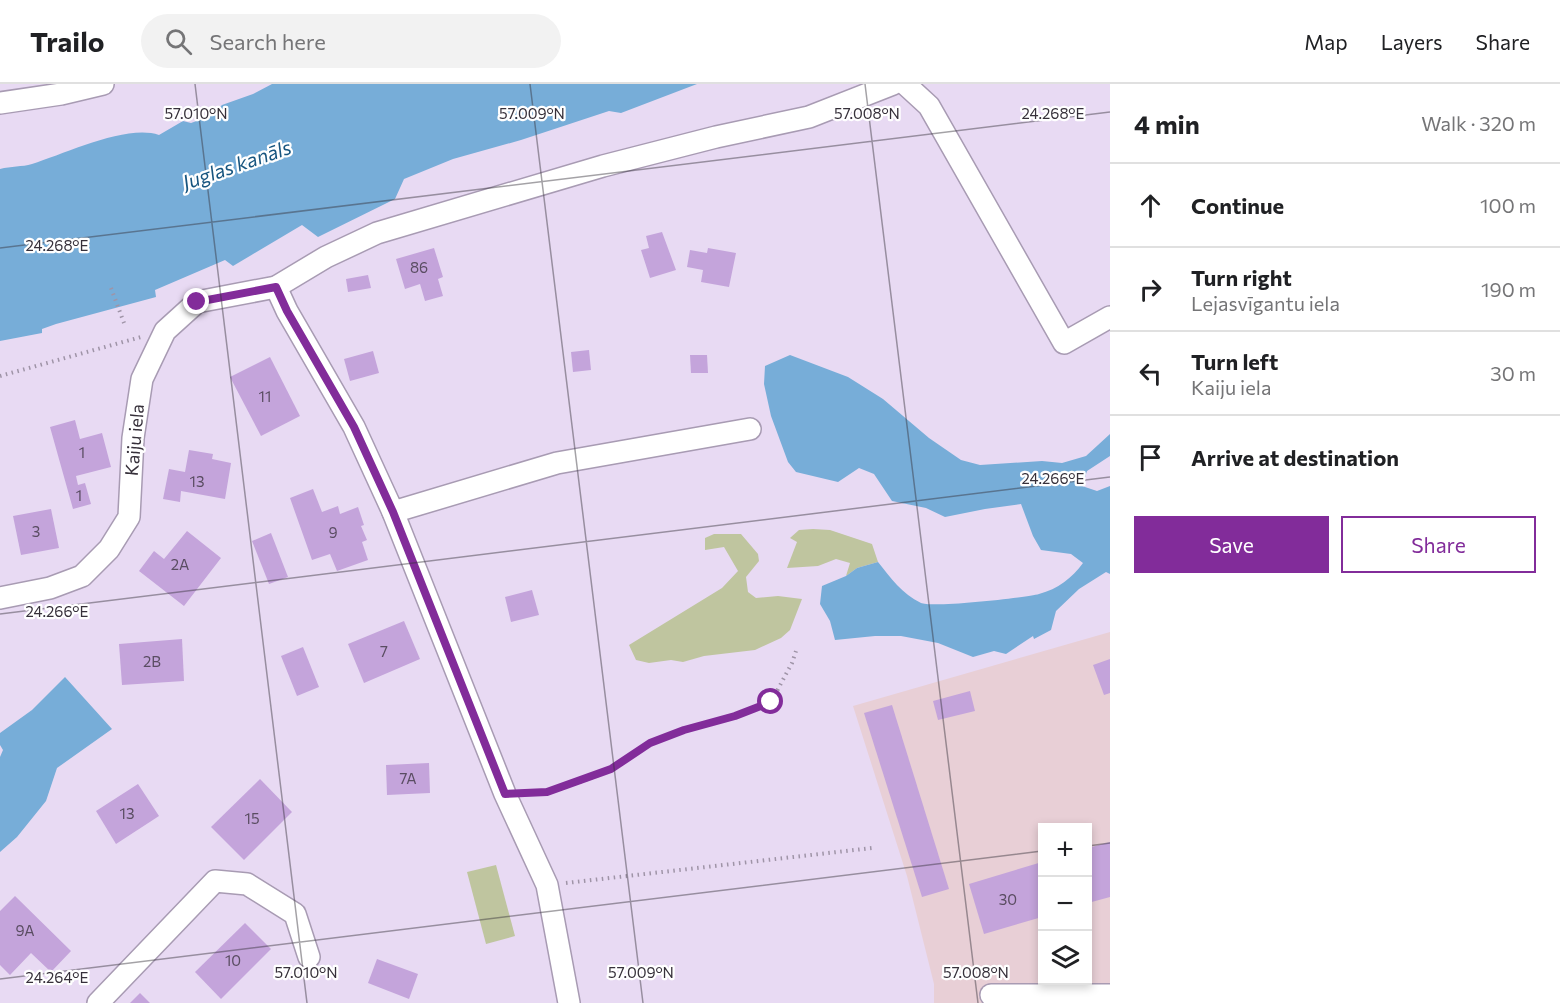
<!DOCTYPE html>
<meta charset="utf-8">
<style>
:root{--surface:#fff;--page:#f2f2f2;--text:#202124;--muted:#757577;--line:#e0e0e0;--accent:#822c9a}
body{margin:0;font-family:Commissioner,sans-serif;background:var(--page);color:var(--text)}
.controls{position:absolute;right:18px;bottom:18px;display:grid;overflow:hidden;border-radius:0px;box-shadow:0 3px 9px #0003}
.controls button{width:54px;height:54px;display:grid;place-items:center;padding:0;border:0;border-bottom:2px solid var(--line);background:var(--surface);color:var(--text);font:30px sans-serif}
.stop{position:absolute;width:18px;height:18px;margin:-14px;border:4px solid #822c9a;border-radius:50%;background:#fff}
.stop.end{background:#822c9a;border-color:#fff;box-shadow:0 2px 6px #0008}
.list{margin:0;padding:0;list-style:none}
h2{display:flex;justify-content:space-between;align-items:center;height:78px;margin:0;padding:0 24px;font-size:26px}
h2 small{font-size:20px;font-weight:400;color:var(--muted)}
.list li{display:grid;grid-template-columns:39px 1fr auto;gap:18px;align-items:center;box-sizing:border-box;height:84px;padding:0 24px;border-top:2px solid var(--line)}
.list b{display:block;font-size:22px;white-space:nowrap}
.list p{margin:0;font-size:20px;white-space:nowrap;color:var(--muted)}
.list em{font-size:20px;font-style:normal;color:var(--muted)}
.actions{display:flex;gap:12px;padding:18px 24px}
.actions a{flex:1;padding:14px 0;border:2px solid var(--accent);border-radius:0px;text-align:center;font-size:21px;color:var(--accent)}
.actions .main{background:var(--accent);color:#fff}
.icon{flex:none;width:33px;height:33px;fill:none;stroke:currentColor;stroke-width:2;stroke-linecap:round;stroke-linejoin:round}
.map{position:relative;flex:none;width:1110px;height:919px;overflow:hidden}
header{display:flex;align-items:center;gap:36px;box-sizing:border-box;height:84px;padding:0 30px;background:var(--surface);border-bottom:2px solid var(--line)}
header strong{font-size:28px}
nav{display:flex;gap:33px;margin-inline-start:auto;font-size:21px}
.search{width:420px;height:54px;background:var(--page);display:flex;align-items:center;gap:15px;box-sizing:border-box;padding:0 21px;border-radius:33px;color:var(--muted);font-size:22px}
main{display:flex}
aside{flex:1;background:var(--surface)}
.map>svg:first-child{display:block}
.industrial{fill:#e8cfd6;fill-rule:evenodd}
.green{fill:#bfc59f}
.water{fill:#77add8}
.building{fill:#c4a4db}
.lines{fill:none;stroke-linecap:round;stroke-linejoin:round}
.minor-casing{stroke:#a89bb3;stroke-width:24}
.path{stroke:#9f94a7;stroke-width:4;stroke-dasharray:1.5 4.5;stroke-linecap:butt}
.minor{stroke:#fff;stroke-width:21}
.route{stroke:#822c9a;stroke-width:8}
.ticks{fill:none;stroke:#36303a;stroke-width:1.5;stroke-opacity:0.45}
.labels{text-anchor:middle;stroke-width:4.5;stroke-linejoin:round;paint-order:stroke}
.number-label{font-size:15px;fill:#5a4d62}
.street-label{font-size:18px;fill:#36303a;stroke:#fff}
.water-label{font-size:20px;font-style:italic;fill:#17557f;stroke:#fff}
.ticks-label{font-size:15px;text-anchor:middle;fill:#36303a;stroke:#fff;stroke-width:4.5;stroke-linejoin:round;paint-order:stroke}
</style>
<header>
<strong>Trailo</strong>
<div class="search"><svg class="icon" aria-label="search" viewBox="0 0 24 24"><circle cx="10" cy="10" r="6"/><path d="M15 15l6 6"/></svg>Search here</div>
<nav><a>Map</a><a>Layers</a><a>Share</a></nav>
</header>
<main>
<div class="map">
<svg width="1110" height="919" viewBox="0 0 1110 919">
<rect width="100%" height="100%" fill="#e8daf3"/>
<path class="industrial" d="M 1110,548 L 1110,919 L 934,919 L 934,900 L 907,792 L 853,622 ZM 1042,744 L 1088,744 L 1088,896 L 1042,896 Z"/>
<g class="green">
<polygon points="813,445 830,446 872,460 878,478 857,484 846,492 850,479 836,475 818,482 787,484 797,458 790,454 799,446"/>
<polygon points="714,450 741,450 758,470 759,477 746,493 748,508 756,514 778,512 802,515 790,546 781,554 755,566 704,572 683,578 671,576 649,579 636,576 629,561 722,504 738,487 724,463 705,466 705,454"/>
<polygon points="496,781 515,852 486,860 467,788"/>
</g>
<g class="water">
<path d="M 272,0 L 697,0 L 621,29 L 609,27 L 521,56 L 453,75 L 404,95 L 395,115 L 318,153 L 302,141 L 233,182 L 225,176 L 155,206 L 156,213 L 56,240 L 42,245 L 42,249 L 0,257 L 0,85 C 11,82 22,83 32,80 C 65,70 126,40 159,51 L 183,37 L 191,39 L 219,29 L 218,25 L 222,21 L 253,10 Z"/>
<path d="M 790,271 L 848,293 L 883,315 L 929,354 L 961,376 L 980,381 L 1042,377 L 1062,379 L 1086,372 L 1110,350 L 1110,372 L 1087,387 L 1082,402 L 1097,407 L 1110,402 L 1110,490 L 1106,488 L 1079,505 L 1056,527 L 1051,546 L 1034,555 L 1033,552 L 1006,570 L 994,567 L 973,573 L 938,559 L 901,552 L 875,552 L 835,556 L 830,537 L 820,520 L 822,502 L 846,492 L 857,484 L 878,478 C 891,494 902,510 921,519 C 932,524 1025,514 1039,510 C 1058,505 1072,494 1083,479 L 1071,470 L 1041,466 L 1033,452 L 1021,420 L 985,425 L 945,433 L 926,424 L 892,417 L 874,390 L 859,384 L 838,398 L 796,388 L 788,378 L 771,332 L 764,300 L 765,282 Z"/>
<polygon points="65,593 112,645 57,684 46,717 17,753 0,768 0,673 3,666 0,661 0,649 32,626"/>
</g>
<g class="building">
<polygon points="662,148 676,186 650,194 641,166 649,164 646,152"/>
<polygon points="434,164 443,193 438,195 443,212 425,217 420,200 405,205 396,175"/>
<polygon points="708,164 736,169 729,203 701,198 703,186 687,183 690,166 707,169"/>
<polygon points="368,191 371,204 348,208 346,195"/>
<polygon points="589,266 591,286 573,288 571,268"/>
<polygon points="373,267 379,289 350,297 344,275"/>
<polygon points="690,271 707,271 708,289 691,289"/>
<polygon points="270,273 300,332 261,352 230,293"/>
<polygon points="75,336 80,355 102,349 111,383 76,392 78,401 85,399 91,420 73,425 50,343"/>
<polygon points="189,366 213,370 212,375 231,379 225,415 181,407 180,418 163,415 169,385 185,388"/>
<polygon points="313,405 322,428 338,422 340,430 358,423 364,441 361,442 367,456 362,458 368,476 337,487 330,470 312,476 290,414"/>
<polygon points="51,425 59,464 21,471 13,432"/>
<polygon points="187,447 221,474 184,522 139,487 154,467 164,475"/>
<polygon points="271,449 288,493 269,500 252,457"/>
<polygon points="532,506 539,531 511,538 505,513"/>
<polygon points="404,537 420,575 364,599 348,560"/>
<polygon points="182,555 184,597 122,601 119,560"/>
<polygon points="303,563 319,603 297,612 281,572"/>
<polygon points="1110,575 1110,609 1104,611 1093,581"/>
<polygon points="970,607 975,627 938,636 933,617"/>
<polygon points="892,621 949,805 922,813 864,629"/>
<polygon points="429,679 430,709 387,711 386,681"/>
<polygon points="260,695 292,728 244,776 211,743"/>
<polygon points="138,700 159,732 116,760 96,727"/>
<polygon points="1110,758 1110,813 1088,819 1088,764"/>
<polygon points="1042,778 1042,833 984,850 969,800"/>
<polygon points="15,812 71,867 51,888 31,869 10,891 0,881 0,827"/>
<polygon points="245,839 271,865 221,915 195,888"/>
<polygon points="377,875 418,890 409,915 368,899"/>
<polygon points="140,909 150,919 130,919"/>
</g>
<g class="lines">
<g class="minor-casing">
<g id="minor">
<polyline points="905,0 929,22 1064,259 1110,233"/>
<polyline points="0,19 61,10 103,0"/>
<polyline points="276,203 287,227 354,343 393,428 505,710 547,801 569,919"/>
<polyline points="393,428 557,379 750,345"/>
<polyline points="0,514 50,504 82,492 109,465 129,433 133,354 142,295 165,247 197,218 276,203 326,173 377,149 603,82 716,53 809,33 893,0"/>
<polyline points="991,911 1110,911"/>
<polyline points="98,919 215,797 247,800 295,830 309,873"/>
</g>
</g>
<g class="path">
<polyline points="111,204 124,239"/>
<polyline points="0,292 141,253"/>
<path d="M 527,709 C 552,708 588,697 611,685 C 625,678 637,664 653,658 C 691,642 732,633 771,618 L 792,579 L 797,564"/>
<polyline points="566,799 872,764"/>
</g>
<use href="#minor" class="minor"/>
</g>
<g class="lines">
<polyline class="route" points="197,218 276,203 287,227 354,343 393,428 505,710 547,708 611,685 650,659 684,646 735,632 771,618"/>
</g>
<path class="ticks" d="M 195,0 L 307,919M 530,0 L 643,919M 865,0 L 978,919M 0,164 L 1110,28M 0,530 L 1110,393M 1088,762 L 1110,759M 0,895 L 1042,767"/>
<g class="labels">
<g class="number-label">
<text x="419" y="189">86</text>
<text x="265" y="318">11</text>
<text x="82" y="374">1</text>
<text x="197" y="403">13</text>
<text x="79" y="417">1</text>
<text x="36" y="453">3</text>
<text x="333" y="454">9</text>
<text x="180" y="486">2A</text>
<text x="384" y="573">7</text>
<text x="152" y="583">2B</text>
<text x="408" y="700">7A</text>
<text x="127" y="735">13</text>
<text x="252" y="740">15</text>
<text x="1008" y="821">30</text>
<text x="25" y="852">9A</text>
<text x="233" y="882">10</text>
</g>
<g class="street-label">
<text transform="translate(135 356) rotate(-85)" y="6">Kaiju iela</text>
</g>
<g class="water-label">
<text transform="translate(237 81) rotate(-19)" y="7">Juglas kanāls</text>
</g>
</g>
<g class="ticks-label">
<text x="1053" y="35">24.268°E</text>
<text x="196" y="35">57.010°N</text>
<text x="532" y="35">57.009°N</text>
<text x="867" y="35">57.008°N</text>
<text x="57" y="167">24.268°E</text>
<text x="1053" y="400">24.266°E</text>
<text x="57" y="533">24.266°E</text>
<text x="306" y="894">57.010°N</text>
<text x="641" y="894">57.009°N</text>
<text x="976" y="894">57.008°N</text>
<text x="57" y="899">24.264°E</text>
</g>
</svg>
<div class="controls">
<button>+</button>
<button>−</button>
<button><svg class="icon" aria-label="layers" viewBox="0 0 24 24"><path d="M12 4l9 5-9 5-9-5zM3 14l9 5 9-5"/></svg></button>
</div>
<div class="stop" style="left:771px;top:618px"></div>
<div class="stop end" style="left:197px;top:218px"></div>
</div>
<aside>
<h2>4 min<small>Walk · 320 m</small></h2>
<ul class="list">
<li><svg class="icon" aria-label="ahead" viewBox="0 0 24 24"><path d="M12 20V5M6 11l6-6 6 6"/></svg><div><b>Continue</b></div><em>100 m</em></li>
<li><svg class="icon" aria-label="right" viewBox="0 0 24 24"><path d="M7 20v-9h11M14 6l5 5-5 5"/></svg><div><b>Turn right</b><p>Lejasvīgantu iela</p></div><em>190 m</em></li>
<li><svg class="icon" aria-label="left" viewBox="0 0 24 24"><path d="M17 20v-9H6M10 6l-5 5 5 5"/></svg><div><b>Turn left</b><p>Kaiju iela</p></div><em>30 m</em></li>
<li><svg class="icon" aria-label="arrive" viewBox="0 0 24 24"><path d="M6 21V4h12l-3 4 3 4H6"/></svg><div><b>Arrive at destination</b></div></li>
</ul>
<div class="actions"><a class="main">Save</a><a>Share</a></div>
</aside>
</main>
